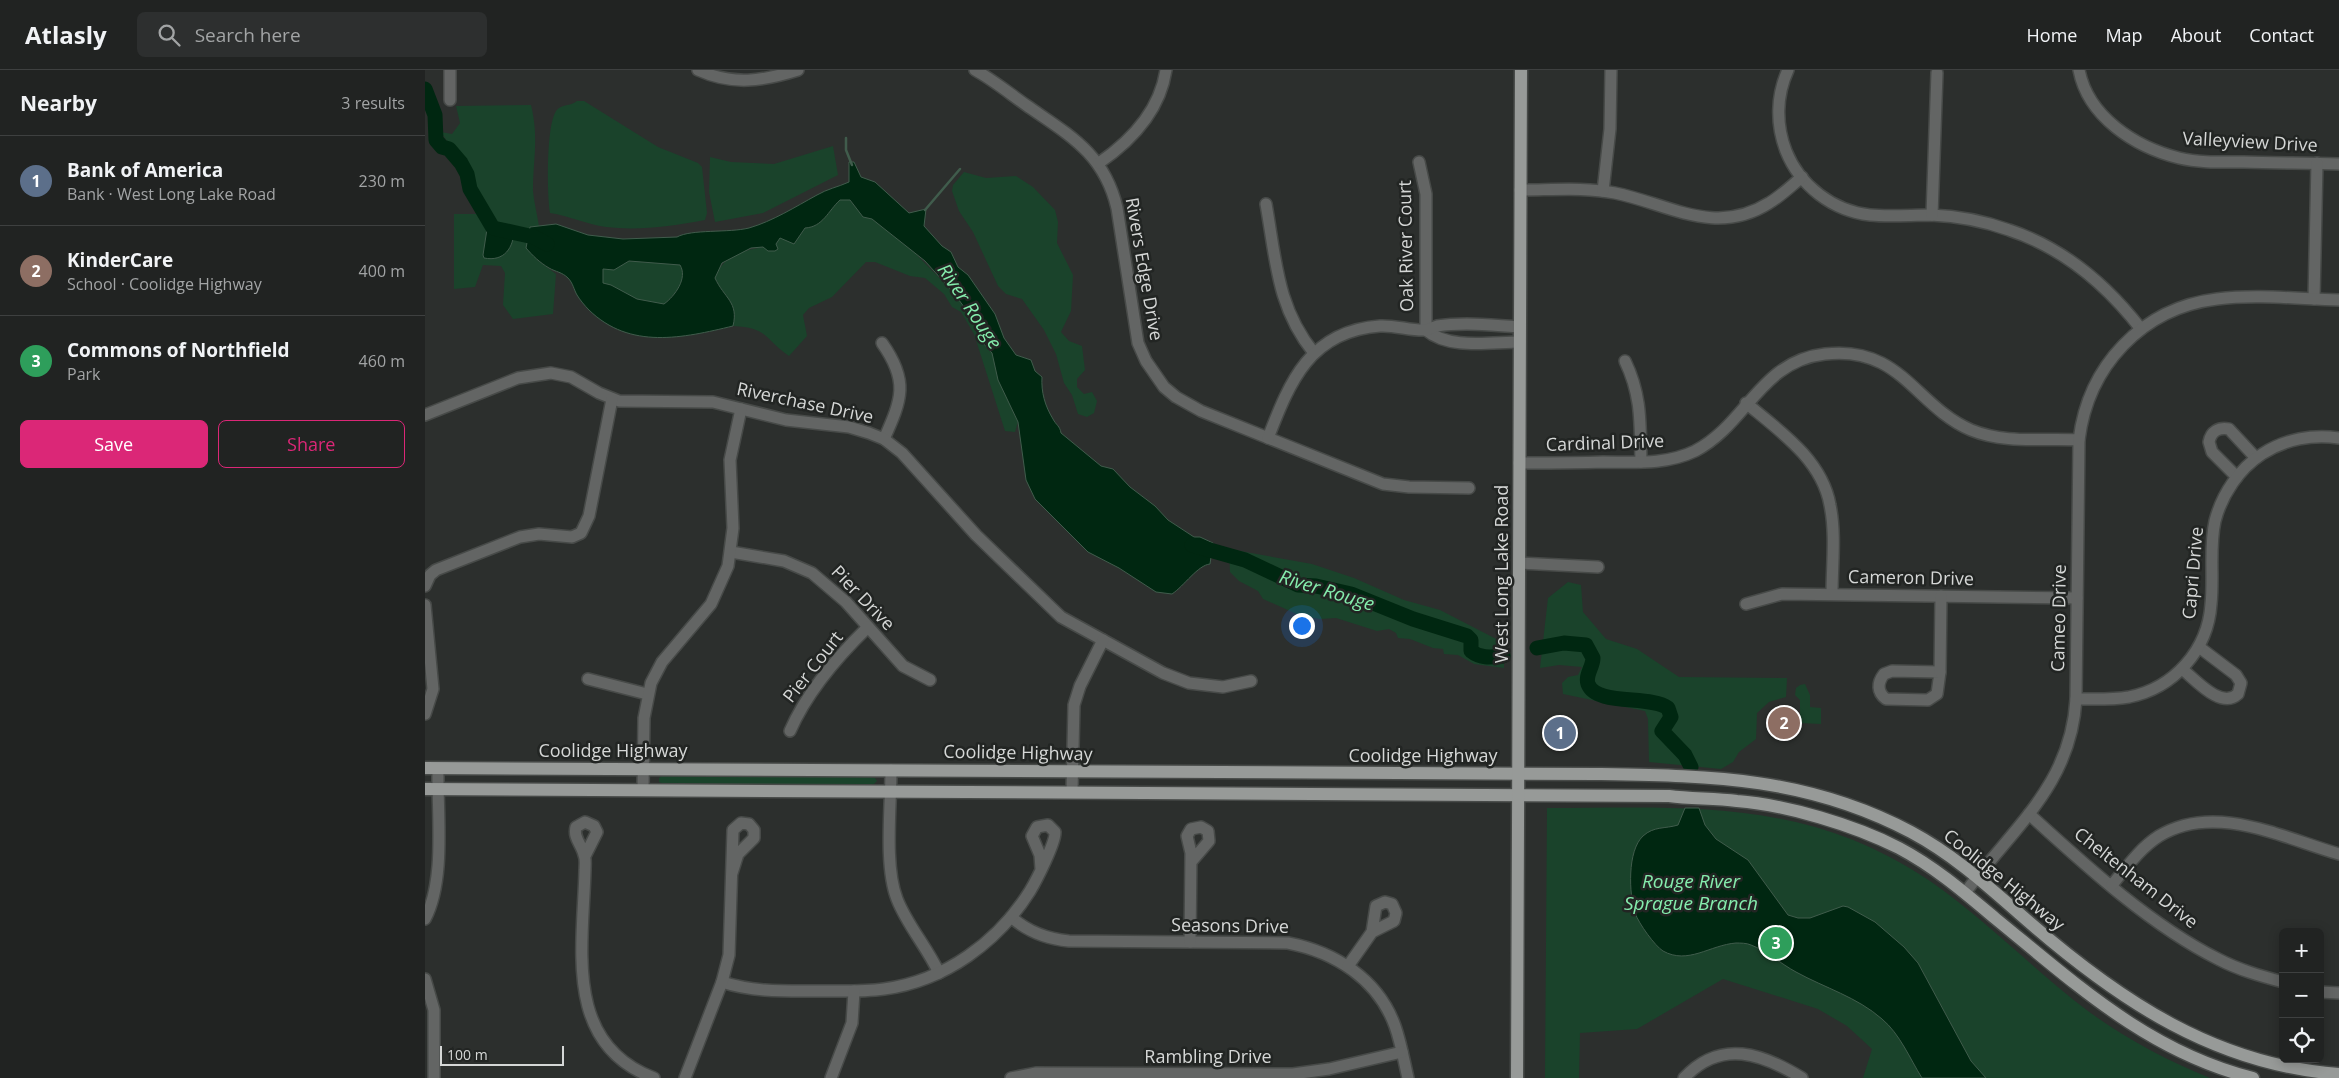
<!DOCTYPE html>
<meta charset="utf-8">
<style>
:root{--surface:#212322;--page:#2d2f2f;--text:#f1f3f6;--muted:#a2a4a5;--line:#3e4040;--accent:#db2777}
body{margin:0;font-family:"Open Sans",sans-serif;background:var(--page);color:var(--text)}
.controls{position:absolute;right:15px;bottom:15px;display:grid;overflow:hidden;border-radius:8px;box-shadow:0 2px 12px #0003}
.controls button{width:45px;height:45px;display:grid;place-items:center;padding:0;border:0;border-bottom:1px solid var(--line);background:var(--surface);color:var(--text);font:25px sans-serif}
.scale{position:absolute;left:15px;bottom:12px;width:124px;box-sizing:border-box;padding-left:5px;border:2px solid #d5d7d6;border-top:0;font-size:14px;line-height:18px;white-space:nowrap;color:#d5d7d6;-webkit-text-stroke:4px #222523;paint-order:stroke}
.you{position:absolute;left:876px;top:555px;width:18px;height:18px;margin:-12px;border:4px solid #fff;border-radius:50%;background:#1a73e8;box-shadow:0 0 0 8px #1a73e833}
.badge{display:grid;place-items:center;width:32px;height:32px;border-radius:50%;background:var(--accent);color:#fff;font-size:16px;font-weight:700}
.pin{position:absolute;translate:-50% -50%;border:2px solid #fff;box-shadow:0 1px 5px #0006}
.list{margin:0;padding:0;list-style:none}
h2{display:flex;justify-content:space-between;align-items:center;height:65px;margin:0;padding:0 20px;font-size:21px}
h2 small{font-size:16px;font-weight:400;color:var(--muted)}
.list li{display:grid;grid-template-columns:32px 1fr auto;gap:15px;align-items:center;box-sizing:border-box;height:90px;padding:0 20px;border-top:1px solid var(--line)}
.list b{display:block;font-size:19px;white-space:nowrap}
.list p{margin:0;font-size:16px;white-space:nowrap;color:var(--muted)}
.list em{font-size:16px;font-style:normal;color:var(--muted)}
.actions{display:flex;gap:10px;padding:15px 20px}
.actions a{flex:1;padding:11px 0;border:1px solid var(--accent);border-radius:8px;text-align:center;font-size:18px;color:var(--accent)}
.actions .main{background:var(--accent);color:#fff}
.icon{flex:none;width:28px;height:28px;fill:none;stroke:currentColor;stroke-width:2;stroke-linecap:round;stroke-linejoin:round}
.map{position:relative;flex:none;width:1914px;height:1008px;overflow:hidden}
header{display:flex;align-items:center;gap:30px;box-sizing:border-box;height:70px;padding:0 25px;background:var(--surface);border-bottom:1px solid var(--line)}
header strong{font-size:24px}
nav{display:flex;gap:28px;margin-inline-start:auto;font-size:18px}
.search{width:350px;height:45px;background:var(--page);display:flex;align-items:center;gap:12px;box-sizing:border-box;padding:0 18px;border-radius:8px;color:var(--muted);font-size:19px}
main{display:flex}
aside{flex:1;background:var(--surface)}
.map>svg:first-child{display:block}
.green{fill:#1a432b}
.water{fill:#002711;stroke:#405c4c;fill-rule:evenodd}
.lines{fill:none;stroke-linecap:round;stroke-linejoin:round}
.stream{stroke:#405c4c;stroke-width:2.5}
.river{stroke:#002711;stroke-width:15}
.minor-casing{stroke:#474a48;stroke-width:14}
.major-casing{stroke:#474a48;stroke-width:15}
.minor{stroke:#636564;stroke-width:11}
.major{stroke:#979a98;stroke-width:12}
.labels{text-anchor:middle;stroke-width:5;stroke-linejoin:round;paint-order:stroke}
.street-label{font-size:18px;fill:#d5d7d6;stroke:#222523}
.water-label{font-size:19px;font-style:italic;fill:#85edad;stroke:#222523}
</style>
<header>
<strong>Atlasly</strong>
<div class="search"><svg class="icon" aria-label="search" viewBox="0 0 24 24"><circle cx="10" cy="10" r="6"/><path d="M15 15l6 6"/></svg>Search here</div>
<nav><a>Home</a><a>Map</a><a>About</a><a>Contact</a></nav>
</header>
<main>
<aside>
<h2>Nearby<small>3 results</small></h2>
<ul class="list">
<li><span class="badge" style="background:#5c6f8a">1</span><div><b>Bank of America</b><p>Bank · West Long Lake Road</p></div><em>230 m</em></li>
<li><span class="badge" style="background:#8d6e63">2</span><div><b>KinderCare</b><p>School · Coolidge Highway</p></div><em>400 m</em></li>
<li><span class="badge" style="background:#2e9e5b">3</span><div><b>Commons of Northfield</b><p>Park</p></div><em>460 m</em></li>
</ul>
<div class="actions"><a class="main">Save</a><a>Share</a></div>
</aside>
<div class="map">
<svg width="1914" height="1008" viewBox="0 0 1914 1008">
<rect width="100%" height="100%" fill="#2c2f2d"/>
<g class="green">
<path d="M 152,31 L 159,31 L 233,77 L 273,93 L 277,97 L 282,143 L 280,150 C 247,156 214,161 181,157 C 161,154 144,146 125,143 C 122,124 121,56 131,41 C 137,33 145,37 152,31 Z"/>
<path d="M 106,35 C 114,68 108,89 108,121 C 109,132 112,144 114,156 L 105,157 L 111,189 L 131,204 L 128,244 L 88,249 L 78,235 L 80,203 L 76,196 L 58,195 L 50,217 L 29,219 L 29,144 L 52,144 L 55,130 L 47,116 L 46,101 L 40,87 L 26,77 L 16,62 L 27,64 L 35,53 L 31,36 Z"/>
<polygon points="408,76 413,105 338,143 290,152 284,122 285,87 306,92 349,94"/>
<polygon points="539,102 561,108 591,106 608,117 630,140 633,152 632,173 648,205 646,241 636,262 644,271 657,276 660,300 652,309 652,317 659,324 667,322 672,331 669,343 662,347 653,344 647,325 639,313 631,284 619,260 597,229 581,224 573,216 548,162 534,141 527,121 528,115"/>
<path d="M 415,129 L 425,130 L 438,147 L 447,149 L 490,183 L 528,222 L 545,245 L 557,265 L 559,273 L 567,283 L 582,327 L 593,352 L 590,362 L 580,361 L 549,264 L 536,242 L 527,237 L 519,224 L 500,208 L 485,206 L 450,192 L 441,192 L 407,227 L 384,238 L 378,245 L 382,266 L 364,286 C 338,268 344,258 308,256 C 314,232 299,228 290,208 C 300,180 327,180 351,174 L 355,167 L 369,174 L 381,157 C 398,157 403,141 415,129 Z"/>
<path d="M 203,191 L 255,195 C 263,208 250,226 239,234 L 212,229 L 178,213 L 178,199 L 189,200 Z"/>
<polygon points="804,479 887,494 929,508 979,530 1015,540 1079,573 1079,598 1049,594 1033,585 1019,584 1018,579 1008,578 985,569 973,568 971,563 964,559 952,561 911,548 895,549 874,545 838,529 833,521 814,511 805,502"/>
<polygon points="1143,512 1156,515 1158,542 1181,569 1212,579 1254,607 1362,608 1361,627 1344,632 1332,643 1331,669 1314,682 1308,692 1296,699 1224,692 1223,649 1220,641 1138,624 1137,613 1143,607 1153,605 1157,597 1134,595 1115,598 1123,528"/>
<polygon points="1380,614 1385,625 1385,637 1396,638 1396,654 1375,653 1375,630 1370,625 1371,618 1375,615"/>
<polygon points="238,705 445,707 450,708 452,711 448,715 239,714 234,712 234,708"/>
<path d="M 1122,738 C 1263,738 1380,727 1505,811 C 1561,850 1609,900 1663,941 C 1701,969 1741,990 1785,1008 L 1438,1008 L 1447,979 L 1422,956 L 1393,939 L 1298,909 L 1212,959 L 1155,963 L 1154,1008 L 1120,1008 Z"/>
</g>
<g class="water">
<path d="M 424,92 L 429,92 L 436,107 L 450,112 L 484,143 L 501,139 L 499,156 L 517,176 L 526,182 L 533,197 L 543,205 L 570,244 L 579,268 L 591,285 L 606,290 L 610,301 L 617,307 C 616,322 620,336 628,349 C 631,355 635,356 636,363 L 676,396 L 688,399 L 705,417 L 730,436 L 743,450 L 769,467 L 775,467 L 788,473 L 785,494 C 773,495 759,516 747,524 L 731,522 L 694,498 L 663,482 L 610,429 L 601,410 L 593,352 L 573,310 L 567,283 L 558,273 L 557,265 L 545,245 L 528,222 L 500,191 L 457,157 L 447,149 L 438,147 L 425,130 L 415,130 C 403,141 398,157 380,158 L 369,174 L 355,168 L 351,174 L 353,179 L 350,181 L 343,181 L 338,177 L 326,178 L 297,193 L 290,208 C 299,228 314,232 308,256 C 258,268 205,280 164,240 C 160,236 155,230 152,225 C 149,220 148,213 143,208 C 137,202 131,202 124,198 C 114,192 108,186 101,178 L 105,157 L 131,154 L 163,165 L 198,169 L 252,167 C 266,159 304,163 324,158 C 348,151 370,137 392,125 C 402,119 413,117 424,112 ZM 204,191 L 255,195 C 263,208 250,226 239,234 L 212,229 L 186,215 L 178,213 L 178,199 L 189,200 Z"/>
<path d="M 68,152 L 89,159 C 89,178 79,192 59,188 L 58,185 L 62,159 Z"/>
<path d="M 1260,738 L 1274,738 L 1280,755 L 1291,769 L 1323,790 L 1363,845 L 1373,848 L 1385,848 L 1418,836 L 1423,837 L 1450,852 L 1479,877 L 1493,893 L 1546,991 L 1561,1008 L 1497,1008 C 1485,989 1475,964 1457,949 C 1432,927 1400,918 1371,902 C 1356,894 1342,881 1326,875 C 1322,873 1315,873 1311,873 C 1285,875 1263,895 1238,881 C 1230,876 1214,854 1210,843 C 1204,824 1202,781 1218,766 C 1229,756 1240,759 1253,755 Z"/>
</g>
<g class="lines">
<g class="stream">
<polyline points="421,68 421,80 427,95"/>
<polyline points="500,140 535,99"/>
</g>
<g class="river">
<polyline points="0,19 10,45 11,70 17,77 24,79 36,93 42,104 45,119 68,158 109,167 122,174"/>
<path d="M 767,475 L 820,490 L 873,515 L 891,516 L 926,524 L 988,549 L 1042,566 L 1046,570 L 1046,581 C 1056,589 1067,587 1078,586"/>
<path d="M 1112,578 L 1139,573 L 1161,575 L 1168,588 C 1168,597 1160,605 1163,614 C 1171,636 1225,625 1243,638 L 1246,647 L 1237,661 L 1260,685 L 1266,697"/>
</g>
<g class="minor-casing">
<g id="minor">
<path d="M 273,0 C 308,16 338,11 373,0"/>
<path d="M 550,0 C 568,10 584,23 601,35 C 644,65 679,83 692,138 L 713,273 L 721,291 L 739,317 L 751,327 L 776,341 L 958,414 L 984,417 L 1044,418"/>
<path d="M 1363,0 C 1351,26 1351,55 1361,81 C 1375,116 1408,141 1445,145 C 1465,147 1486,145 1506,145 C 1532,146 1559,151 1584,160 C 1639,178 1681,214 1716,259"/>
<path d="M 1654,0 C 1663,47 1710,77 1754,88 C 1775,93 1797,92 1819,92 C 1851,93 1882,93 1914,94"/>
<polyline points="25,30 25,0"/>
<polyline points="994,92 1001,124 1001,260"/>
<path d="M 674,93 C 706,71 735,40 741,0"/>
<path d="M 1095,120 C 1127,120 1160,117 1190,123 C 1244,134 1290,167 1344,133 C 1356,126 1366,116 1377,107"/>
<polyline points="1178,121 1185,59 1186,0"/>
<path d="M 841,134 C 851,190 852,238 889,283"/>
<polyline points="1507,145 1512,3"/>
<polyline points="1889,229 1892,93"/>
<path d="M 1001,260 C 1024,280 1066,272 1095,272"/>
<path d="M 457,273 C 484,311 477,329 459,369"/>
<path d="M 1200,291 C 1217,326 1215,354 1216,392"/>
<path d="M 1321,333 C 1355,361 1397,390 1405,435 C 1411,464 1407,495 1407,524"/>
<polyline points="0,345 93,308 126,303 146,307 174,323 194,331 288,332 361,350 424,357 444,363 459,369 477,383 551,465 636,547 738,603 764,613 798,617 826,611"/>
<path d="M 843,368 C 865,311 885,261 955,256 C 970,255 986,261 1001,260 C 1004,260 1008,257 1012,256 C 1038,252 1069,255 1095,257"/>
<path d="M 1094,393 C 1122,393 1150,393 1178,392 C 1209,392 1241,395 1270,381 C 1322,354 1335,291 1400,284 C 1476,275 1490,336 1546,360 C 1580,374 1618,368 1654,370"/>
<path d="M 1812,407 L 1787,382 L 1784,372 C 1786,361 1794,357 1804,359 L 1831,388"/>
<polyline points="306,482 359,491 387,503 421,532 478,596 505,610"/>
<polyline points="1095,493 1173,497"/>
<polyline points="0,516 5,505 11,500 95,467 114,464 147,467 156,463 164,446 187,329"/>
<polyline points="1321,534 1357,524 1652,528"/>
<polyline points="0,535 8,619 0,644"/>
<path d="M 1757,599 C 1770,609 1796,640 1813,624 L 1816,613 L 1811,605 L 1774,577"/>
<path d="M 1467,601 L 1515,602 L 1512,624 L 1503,630 L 1461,629 C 1452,622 1452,613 1459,604 Z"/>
<polyline points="1515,602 1516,526"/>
<polyline points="163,609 222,624"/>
<path d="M 1651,629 C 1668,629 1686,630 1704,627 C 1749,618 1783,580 1786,534 C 1789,507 1784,478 1790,451 C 1797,424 1814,399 1837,384 C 1860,369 1888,364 1914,368"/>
<path d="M 365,661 C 382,622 412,587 443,557"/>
<path d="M 466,700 C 466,737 459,796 472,829 C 482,855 502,877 514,903"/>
<polyline points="218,719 219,648 226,613 237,592 286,534 303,496 308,458 305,390 316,339"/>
<polyline points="647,721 649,635 655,616 678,570"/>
<path d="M 1604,744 C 1660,795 1725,855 1793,889 C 1814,900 1836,906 1858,912"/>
<path d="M 160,786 L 172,762 L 169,756 L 160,752 L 151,757 C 148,768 157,775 159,785 C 161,789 160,795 160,800 C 158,878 138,974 229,1008"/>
<path d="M 1687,815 C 1701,798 1715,778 1734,766 C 1790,732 1858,768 1914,784"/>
<path d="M 1540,823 C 1587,758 1646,716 1651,629 L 1654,370 C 1663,296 1717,238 1792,229 C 1832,224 1874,229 1914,230"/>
<path d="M 586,847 C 603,862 622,869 644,871 L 863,873 C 910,882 953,909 970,956 C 976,973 979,991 983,1008"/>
<path d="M 0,849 C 21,809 12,743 13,698"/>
<polyline points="765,872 766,783 762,766 766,759 776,757 783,761 784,771 766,792"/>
<polyline points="923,896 947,862 969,851 971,843 967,834 960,832 951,836 947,862"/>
<polyline points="0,909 9,940 9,1008"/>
<path d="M 297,912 C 328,922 359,921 391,921 C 414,921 437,922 459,919 C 520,911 573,872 605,821 C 611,811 631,772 630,762 L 623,755 L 612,757 L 607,766 L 615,785 L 616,799"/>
<polyline points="1895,922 1914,923"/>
<polyline points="260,1008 297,912 304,885 308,760 316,753 324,754 329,760 329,768 313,784 307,803"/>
<polyline points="406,1008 427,953 429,921"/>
<polyline points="586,1008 611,1003 868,1004 904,999 977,982"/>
<path d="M 1259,1008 C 1296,968 1338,984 1377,1008"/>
</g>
</g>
<g class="major-casing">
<g id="major">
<path d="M 0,698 L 1172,704 C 1287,706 1382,707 1486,762 C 1531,786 1566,819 1604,852 C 1695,931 1791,995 1914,1004"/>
<path d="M 0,719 L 1244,726 C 1266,729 1289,728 1312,731 C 1362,735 1429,755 1474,778 C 1510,797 1540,823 1571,849 C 1652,915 1724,982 1828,1008"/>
<polyline points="1092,1008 1096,0"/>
</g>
</g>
<use href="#minor" class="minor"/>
<use href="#major" class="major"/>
</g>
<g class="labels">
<g class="street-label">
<text transform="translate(1825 72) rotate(3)" y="6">Valleyview Drive</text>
<text transform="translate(981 176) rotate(-91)" y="6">Oak River Court</text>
<text transform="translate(719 199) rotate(80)" y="6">Rivers Edge Drive</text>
<text transform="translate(380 333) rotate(12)" y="6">Riverchase Drive</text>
<text transform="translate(1180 373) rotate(-2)" y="6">Cardinal Drive</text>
<text transform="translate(1768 503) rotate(-85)" y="6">Capri Drive</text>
<text transform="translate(1077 504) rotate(-90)" y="6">West Long Lake Road</text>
<text transform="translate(1486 508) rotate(1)" y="6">Cameron Drive</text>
<text transform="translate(438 528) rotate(46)" y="6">Pier Drive</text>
<text transform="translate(1634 548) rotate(-89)" y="6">Cameo Drive</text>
<text transform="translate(388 597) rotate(-52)" y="6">Pier Court</text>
<text x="188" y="687">Coolidge Highway</text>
<text transform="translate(593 683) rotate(1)" y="6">Coolidge Highway</text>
<text x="998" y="692">Coolidge Highway</text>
<text transform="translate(1711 808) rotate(38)" y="6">Cheltenham Drive</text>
<text transform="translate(1579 810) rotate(39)" y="6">Coolidge Highway</text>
<text transform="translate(805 856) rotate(1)" y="6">Seasons Drive</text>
<text x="783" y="993">Rambling Drive</text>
</g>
<g class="water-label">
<text transform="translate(545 236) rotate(56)" y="7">River Rouge</text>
<text transform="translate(902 520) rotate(17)" y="7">River Rouge</text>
<text x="1266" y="818">Rouge River<tspan x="1266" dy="22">Sprague Branch</tspan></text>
</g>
</g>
</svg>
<div class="controls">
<button>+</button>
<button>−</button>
<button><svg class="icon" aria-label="locate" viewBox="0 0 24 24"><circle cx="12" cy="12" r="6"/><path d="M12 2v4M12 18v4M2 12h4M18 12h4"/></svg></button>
</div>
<div class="scale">100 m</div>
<div class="you"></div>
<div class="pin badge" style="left:1135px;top:663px;background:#5c6f8a">1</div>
<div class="pin badge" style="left:1359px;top:653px;background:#8d6e63">2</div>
<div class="pin badge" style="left:1351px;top:873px;background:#2e9e5b">3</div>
</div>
</main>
